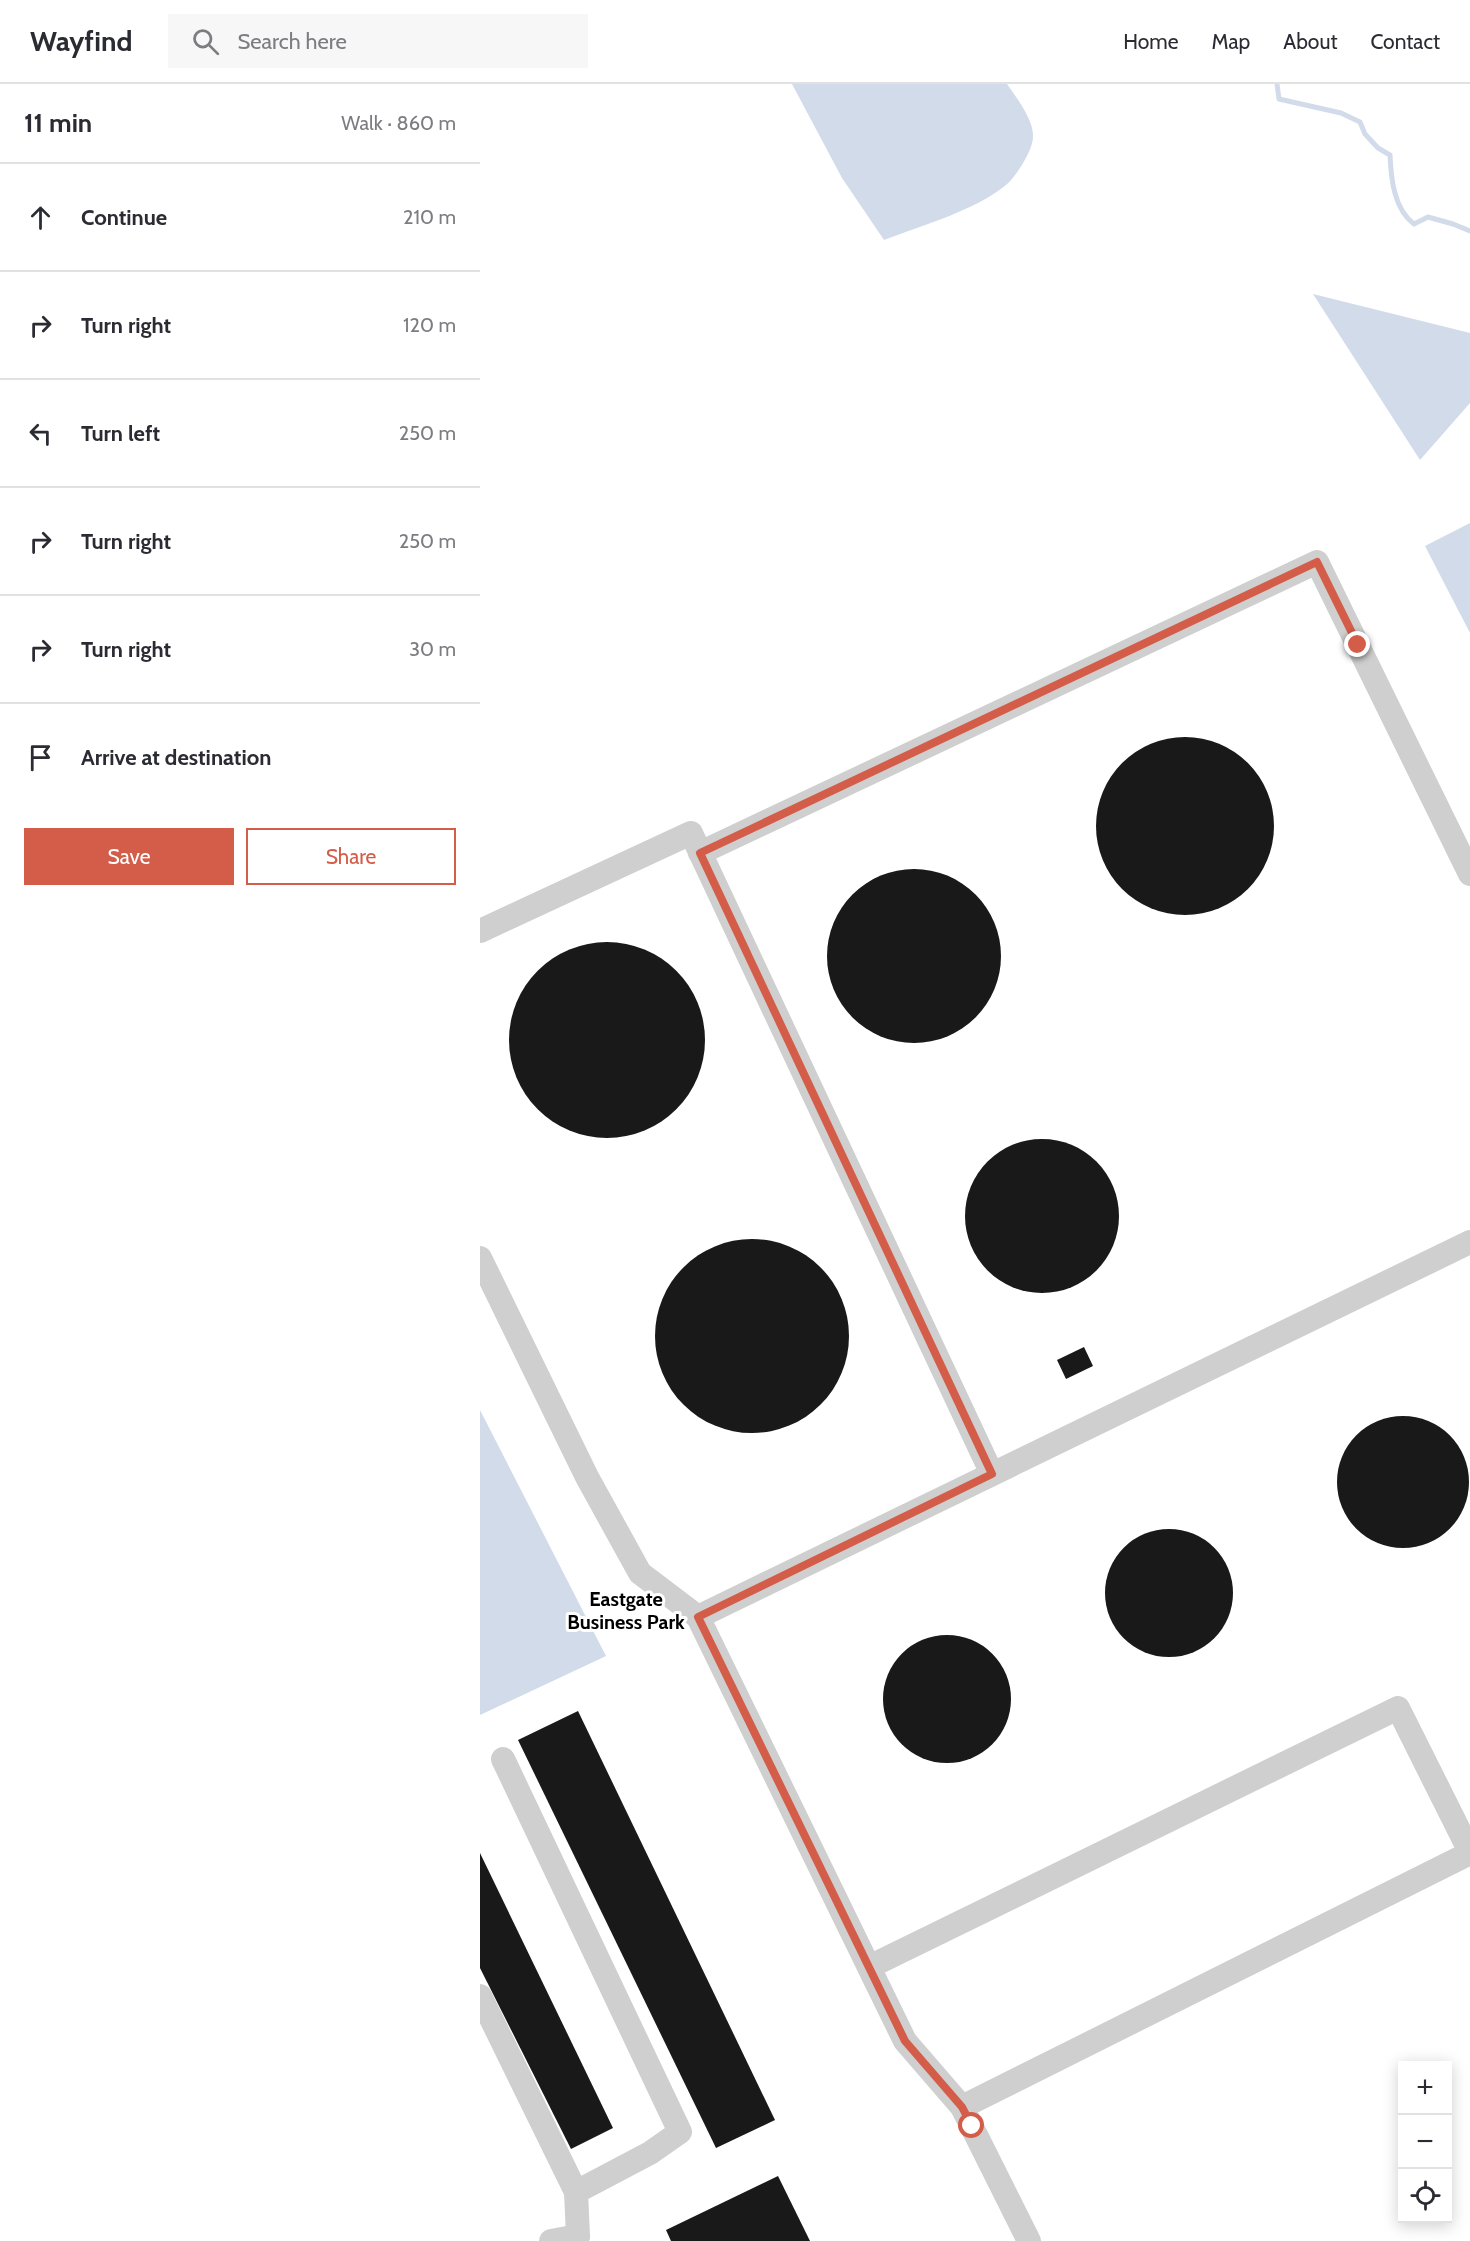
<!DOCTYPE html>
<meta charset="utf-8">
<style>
:root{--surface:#fff;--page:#f7f7f7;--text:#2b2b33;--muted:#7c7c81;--line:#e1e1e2;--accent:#d45d49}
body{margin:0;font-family:Cabin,sans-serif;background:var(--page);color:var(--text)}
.controls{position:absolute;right:18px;bottom:18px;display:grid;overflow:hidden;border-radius:0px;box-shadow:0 3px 15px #0003}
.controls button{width:54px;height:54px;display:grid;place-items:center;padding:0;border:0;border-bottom:2px solid var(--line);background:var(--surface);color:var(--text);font:30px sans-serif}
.stop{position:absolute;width:18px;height:18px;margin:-14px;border:4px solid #d45d49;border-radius:50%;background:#fff}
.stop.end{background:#d45d49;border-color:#fff;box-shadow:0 2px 6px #0008}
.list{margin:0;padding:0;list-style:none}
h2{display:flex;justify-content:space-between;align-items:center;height:78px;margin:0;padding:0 24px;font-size:26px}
h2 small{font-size:20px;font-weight:400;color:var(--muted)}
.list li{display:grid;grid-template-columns:39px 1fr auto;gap:18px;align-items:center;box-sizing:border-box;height:108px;padding:0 24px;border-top:2px solid var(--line)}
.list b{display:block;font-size:22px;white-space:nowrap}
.list em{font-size:20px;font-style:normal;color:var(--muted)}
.actions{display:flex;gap:12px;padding:18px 24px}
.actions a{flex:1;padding:14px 0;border:2px solid var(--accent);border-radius:0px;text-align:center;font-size:21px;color:var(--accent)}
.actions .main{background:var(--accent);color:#fff}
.icon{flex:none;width:33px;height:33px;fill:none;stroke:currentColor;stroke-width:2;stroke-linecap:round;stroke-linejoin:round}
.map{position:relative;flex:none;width:990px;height:2157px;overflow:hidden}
header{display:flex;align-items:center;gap:36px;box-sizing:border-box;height:84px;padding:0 30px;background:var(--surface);border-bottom:2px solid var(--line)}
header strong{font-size:28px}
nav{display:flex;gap:33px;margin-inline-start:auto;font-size:21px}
.search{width:420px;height:54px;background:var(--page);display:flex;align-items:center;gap:15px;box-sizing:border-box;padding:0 21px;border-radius:0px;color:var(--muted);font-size:22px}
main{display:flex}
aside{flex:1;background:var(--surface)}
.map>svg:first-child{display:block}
.water{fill:#d1dbea}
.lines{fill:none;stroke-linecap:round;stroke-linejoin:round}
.stream{stroke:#d1dbea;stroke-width:5}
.building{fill:#191919}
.minor{stroke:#cfcfcf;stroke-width:24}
.route{stroke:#d45d49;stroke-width:8}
.labels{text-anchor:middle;stroke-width:6;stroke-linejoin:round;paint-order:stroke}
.neighbourhood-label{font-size:20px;font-weight:bold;fill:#000;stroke:#fff}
</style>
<header>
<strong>Wayfind</strong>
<div class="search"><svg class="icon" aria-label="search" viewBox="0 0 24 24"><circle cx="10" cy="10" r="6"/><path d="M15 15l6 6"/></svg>Search here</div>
<nav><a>Home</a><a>Map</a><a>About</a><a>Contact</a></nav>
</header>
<main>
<aside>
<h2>11 min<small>Walk · 860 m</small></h2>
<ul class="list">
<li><svg class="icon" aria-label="ahead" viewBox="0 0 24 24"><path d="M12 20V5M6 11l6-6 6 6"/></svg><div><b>Continue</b></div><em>210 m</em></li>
<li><svg class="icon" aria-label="right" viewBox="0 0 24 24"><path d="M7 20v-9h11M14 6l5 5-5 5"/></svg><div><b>Turn right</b></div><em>120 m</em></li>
<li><svg class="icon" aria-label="left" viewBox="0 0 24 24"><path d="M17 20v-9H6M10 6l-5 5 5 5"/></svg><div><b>Turn left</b></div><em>250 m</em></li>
<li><svg class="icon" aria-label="right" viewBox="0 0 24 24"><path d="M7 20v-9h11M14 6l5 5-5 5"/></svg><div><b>Turn right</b></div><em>250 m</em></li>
<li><svg class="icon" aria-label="right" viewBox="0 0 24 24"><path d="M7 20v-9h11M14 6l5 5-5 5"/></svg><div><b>Turn right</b></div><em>30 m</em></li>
<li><svg class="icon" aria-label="arrive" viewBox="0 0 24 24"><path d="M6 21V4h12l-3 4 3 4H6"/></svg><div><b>Arrive at destination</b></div></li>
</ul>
<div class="actions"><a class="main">Save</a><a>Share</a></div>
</aside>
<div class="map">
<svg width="990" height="2157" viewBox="0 0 990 2157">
<rect width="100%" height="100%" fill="#fff"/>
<g class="water">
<path d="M 312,0 L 527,0 C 536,13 554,36 553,53 C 553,66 536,93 526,101 C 494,127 443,141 404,156 L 362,94 Z"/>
<polygon points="833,210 990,249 990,319 940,376"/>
<polygon points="990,439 990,549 945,462"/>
<polygon points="0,1326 126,1572 0,1631"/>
</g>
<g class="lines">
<path class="stream" d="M 797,0 L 799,15 L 861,29 L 880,38 L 885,50 L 898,64 L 910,71 C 911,95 914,125 934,140 L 948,133 L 973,140 L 990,147"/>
</g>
<g class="building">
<circle cx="705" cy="742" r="89"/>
<circle cx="434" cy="872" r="87"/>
<circle cx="127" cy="956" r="98"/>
<circle cx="562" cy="1132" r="77"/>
<circle cx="272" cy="1252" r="97"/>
<polygon points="604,1263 613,1282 586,1295 577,1276"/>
<circle cx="923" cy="1398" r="66"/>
<circle cx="689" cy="1509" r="64"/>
<circle cx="467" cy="1615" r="64"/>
<polygon points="98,1627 295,2036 236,2064 38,1656"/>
<polygon points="0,1769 133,2044 91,2065 0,1884"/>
<polygon points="298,2092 330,2157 191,2157 186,2146"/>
</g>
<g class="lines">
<g class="minor">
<polyline points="220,769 837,478 990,790"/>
<polyline points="0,847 211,749 512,1390"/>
<polyline points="0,1174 107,1393 160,1489 218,1533 990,1158"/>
<polyline points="218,1533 425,1957 482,2023 990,1769"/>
<polyline points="23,1675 200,2048 170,2069 96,2108 98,2152"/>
<polyline points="389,1883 918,1624 990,1768"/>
<polyline points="0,1912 96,2108"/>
<polyline points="482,2023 549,2157"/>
<polyline points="71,2157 98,2152"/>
</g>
</g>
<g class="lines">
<polyline class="route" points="492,2042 482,2023 425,1957 218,1533 512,1390 220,769 837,478 878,561"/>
</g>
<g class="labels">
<g class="neighbourhood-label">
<text x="146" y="1522">Eastgate<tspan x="146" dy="23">Business Park</tspan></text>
</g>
</g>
</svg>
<div class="controls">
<button>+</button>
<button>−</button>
<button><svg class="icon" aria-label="locate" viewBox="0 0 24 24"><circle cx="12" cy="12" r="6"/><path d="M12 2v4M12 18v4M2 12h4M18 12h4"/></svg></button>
</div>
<div class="stop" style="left:492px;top:2042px"></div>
<div class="stop end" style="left:878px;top:561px"></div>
</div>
</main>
